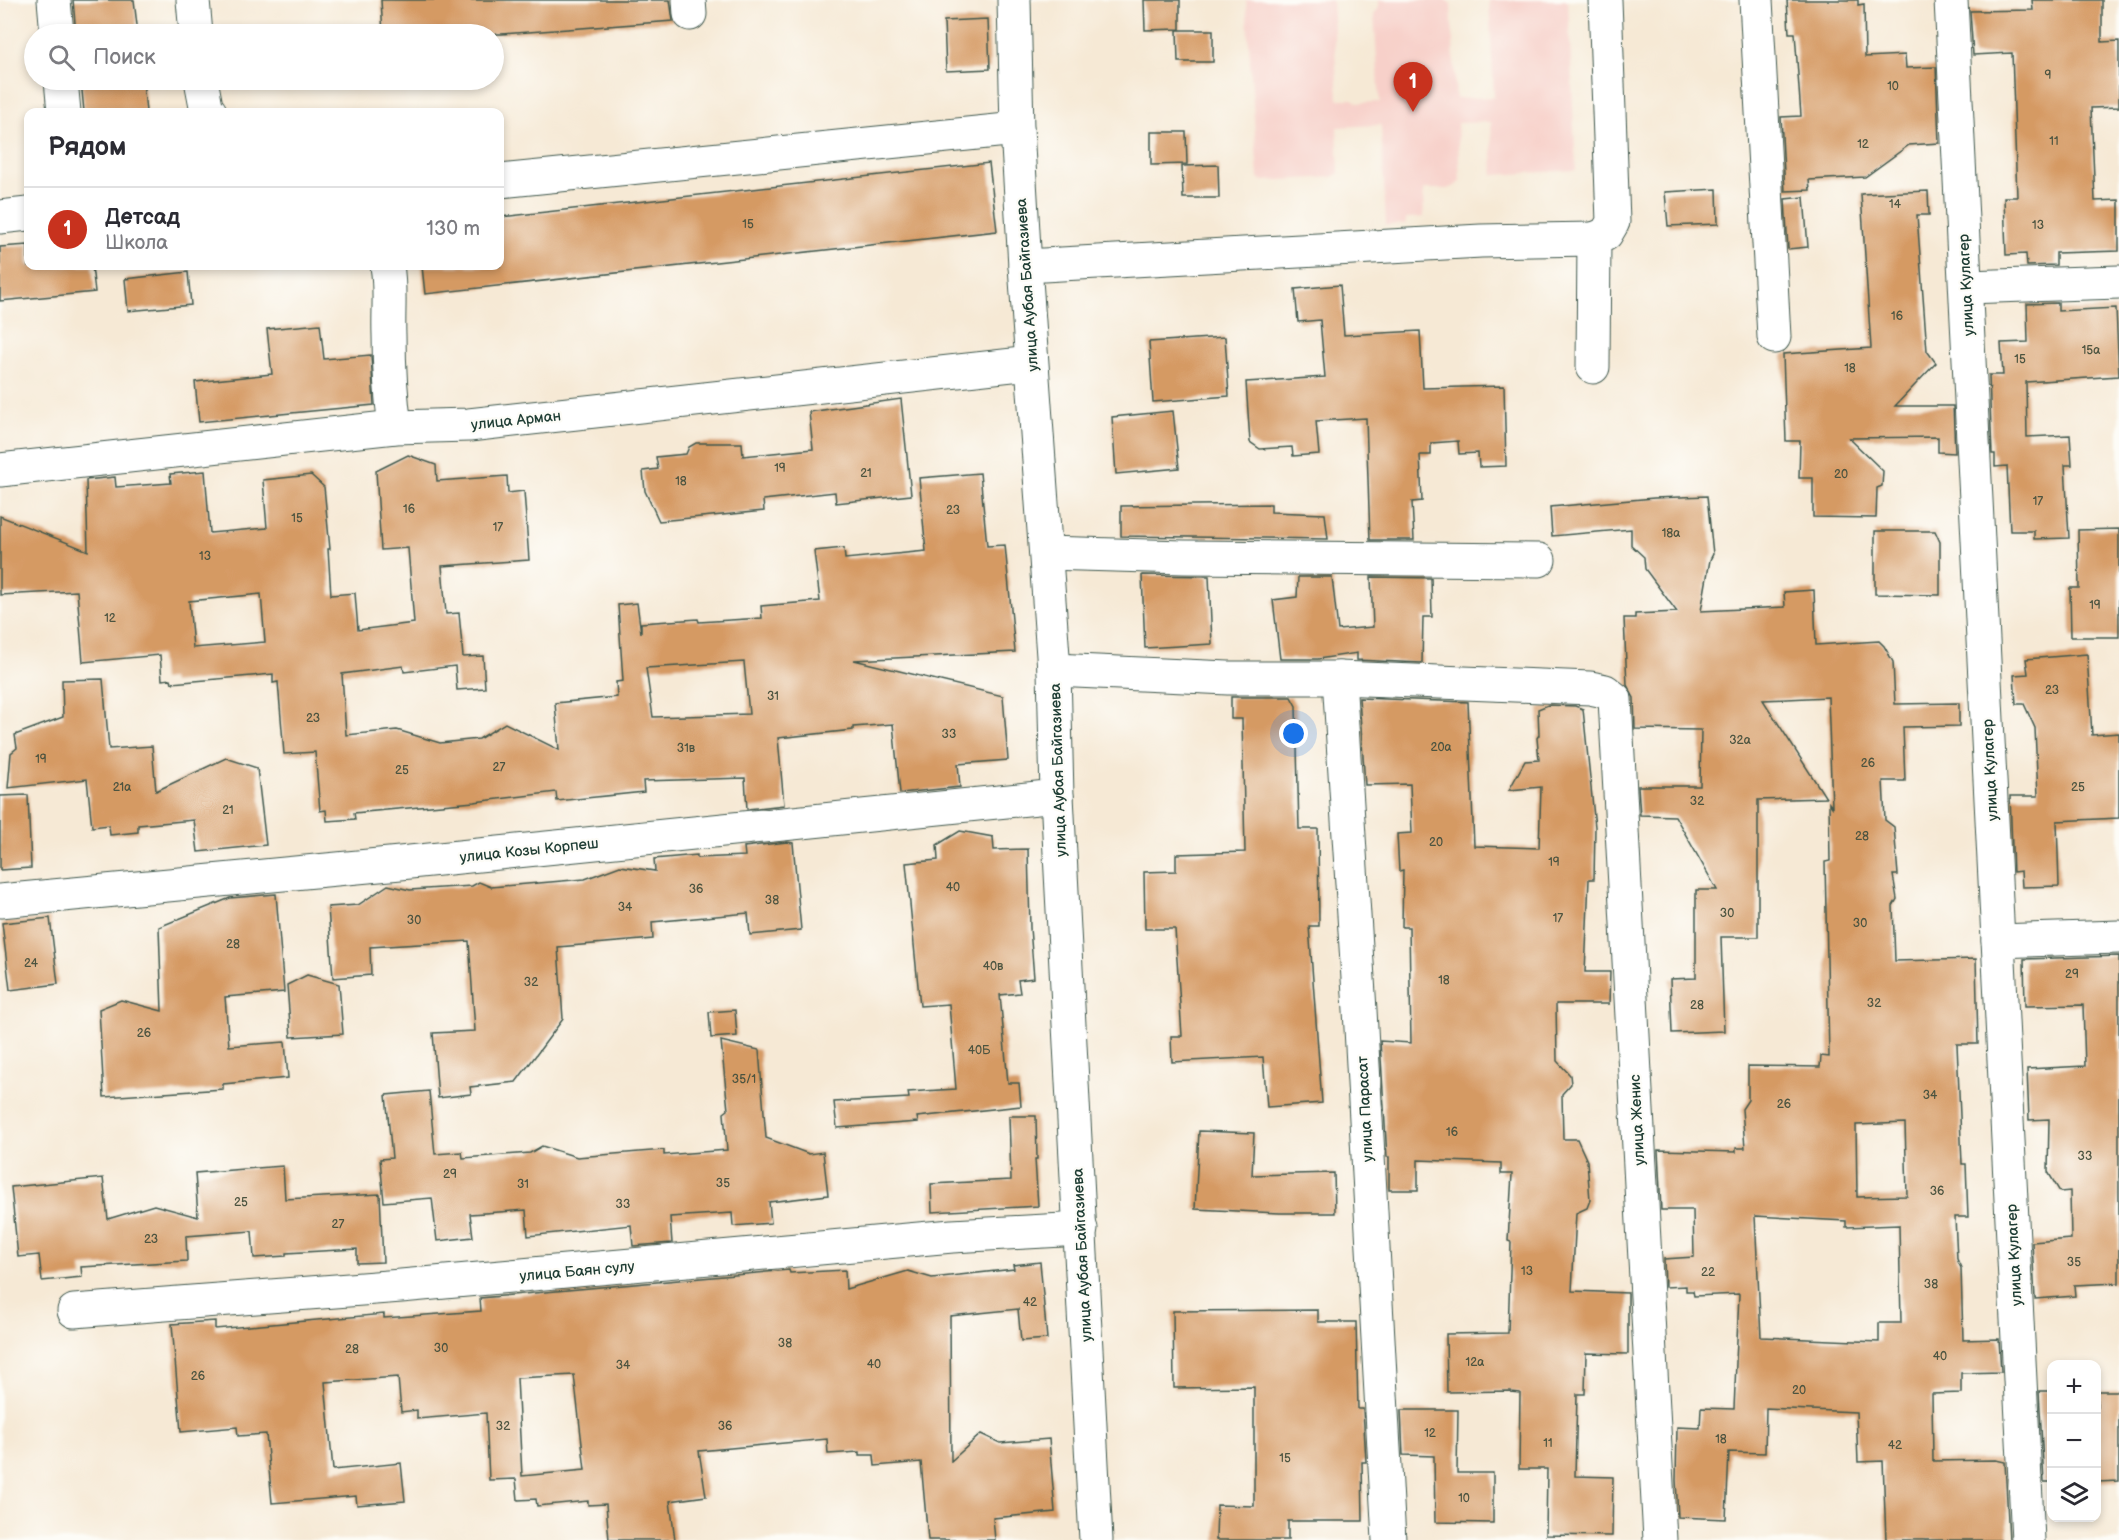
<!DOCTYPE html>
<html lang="ru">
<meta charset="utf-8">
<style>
:root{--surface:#fff;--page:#f7f7f7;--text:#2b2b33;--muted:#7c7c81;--line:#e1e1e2;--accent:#c8321e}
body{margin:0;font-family:"Balsamiq Sans",sans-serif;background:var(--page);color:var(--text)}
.controls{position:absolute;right:18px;bottom:18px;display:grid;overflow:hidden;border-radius:12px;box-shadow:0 3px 9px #0003}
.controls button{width:54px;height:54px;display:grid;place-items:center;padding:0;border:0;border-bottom:2px solid var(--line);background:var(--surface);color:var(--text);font:30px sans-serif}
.you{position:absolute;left:1294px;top:734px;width:21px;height:21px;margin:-15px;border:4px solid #fff;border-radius:50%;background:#1a73e8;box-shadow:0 0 0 9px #1a73e833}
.badge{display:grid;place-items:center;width:39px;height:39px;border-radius:50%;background:var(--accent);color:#fff;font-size:20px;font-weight:700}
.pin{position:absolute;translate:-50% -50px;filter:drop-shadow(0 2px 3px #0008)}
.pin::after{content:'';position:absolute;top:32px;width:21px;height:18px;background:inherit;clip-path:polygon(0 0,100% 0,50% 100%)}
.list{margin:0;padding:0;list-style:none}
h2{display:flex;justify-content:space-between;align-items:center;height:78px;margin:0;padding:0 24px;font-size:26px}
h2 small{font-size:20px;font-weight:400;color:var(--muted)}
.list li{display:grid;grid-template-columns:39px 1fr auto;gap:18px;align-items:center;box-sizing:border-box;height:84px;padding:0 24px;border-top:2px solid var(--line)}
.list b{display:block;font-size:22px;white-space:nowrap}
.list p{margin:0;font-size:20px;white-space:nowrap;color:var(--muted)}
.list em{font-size:20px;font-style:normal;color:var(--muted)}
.icon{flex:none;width:33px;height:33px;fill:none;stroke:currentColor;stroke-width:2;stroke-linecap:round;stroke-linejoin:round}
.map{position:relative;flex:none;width:2119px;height:1540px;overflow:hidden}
.search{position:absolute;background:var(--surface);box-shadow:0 3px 9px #0003;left:24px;top:24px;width:480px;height:66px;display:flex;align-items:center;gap:15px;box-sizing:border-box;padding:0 21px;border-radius:33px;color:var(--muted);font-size:22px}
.panel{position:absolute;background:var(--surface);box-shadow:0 3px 9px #0003;left:24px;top:108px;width:480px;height:162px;border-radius:12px}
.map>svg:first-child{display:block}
.built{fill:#f7d0c9}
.building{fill:#d59a64;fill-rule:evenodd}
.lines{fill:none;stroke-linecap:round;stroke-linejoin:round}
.minor-casing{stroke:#3f574c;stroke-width:35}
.minor{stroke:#fff;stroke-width:33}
.labels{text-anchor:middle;stroke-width:4.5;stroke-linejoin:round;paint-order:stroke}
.number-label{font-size:12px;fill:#4c5440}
.street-label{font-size:15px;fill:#1f3d34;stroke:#fdfcf7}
</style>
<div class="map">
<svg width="2119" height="1540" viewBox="0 0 2119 1540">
<rect width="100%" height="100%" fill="#fdfcf7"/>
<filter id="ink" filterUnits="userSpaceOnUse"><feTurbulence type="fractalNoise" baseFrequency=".0167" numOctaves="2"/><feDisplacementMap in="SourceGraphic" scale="12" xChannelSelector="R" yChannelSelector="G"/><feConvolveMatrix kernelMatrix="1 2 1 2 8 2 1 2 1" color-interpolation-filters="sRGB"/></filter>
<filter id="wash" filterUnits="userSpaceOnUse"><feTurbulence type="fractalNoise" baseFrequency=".008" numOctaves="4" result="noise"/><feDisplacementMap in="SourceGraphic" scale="24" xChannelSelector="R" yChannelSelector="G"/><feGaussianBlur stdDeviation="1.35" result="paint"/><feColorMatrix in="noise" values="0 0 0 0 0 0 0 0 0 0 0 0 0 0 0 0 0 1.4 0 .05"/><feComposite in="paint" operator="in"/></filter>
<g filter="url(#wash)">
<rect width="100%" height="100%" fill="#f6e9d5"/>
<polygon class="built" points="1246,0 1332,0 1338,99 1352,99 1359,103 1380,102 1374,15 1379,7 1379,0 1446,0 1451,4 1456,99 1494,97 1489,0 1568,0 1576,170 1493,175 1491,122 1457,123 1460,181 1455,186 1447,189 1423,189 1424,217 1406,218 1406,224 1386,225 1381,125 1337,127 1339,173 1332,177 1263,181 1258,178"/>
<g id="blocks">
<g class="building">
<polygon points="73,0 134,0 138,34 76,34"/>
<polygon points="381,0 670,0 673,21 502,34 383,34"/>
<polygon points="1144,0 1180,0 1180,29 1145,30"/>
<polygon points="1787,0 1858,0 1858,5 1864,4 1865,57 1905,55 1906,68 1936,67 1939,143 1909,145 1865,177 1809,180 1810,190 1785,191 1781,117 1801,116 1795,33 1789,33"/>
<polygon points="2032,0 2102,0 2102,42 2119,41 2119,107 2091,108 2095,201 2119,200 2119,251 2056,253 2056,265 2027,266 2026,254 2006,255 2004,197 2017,197 2012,53 1973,55 1970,11 2033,10"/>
<polygon points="988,19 990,69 946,71 944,21"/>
<polygon points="1177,30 1213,30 1213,62 1178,62"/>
<polygon points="81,80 143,80 146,112 84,112"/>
<polygon points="1151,132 1186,132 1187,164 1151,165"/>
<polygon points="989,163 997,231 425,294 422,266 500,266 500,217"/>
<polygon points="1218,165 1219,198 1183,198 1182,166"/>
<polygon points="1717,189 1718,224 1668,226 1665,192"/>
<polygon points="1928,191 1929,215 1917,215 1927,351 1936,363 1895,406 1953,406 1955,453 1938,452 1938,437 1849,438 1883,471 1882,486 1877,488 1876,518 1813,517 1813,478 1799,478 1800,441 1786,441 1783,354 1871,348 1861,194"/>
<polygon points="1804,197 1808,247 1788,249 1785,199"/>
<polygon points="28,245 28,266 92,266 95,292 0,301 0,247"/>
<polygon points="188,272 191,305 128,311 125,279"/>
<polygon points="1340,285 1344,335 1420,331 1423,388 1504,386 1506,466 1479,467 1478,453 1459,454 1458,441 1431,443 1431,455 1420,455 1422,501 1412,502 1414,540 1370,540 1366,418 1316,421 1319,454 1293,456 1292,447 1260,449 1250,442 1246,382 1325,377 1320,320 1298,322 1295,289"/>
<polygon points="2058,303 2058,311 2116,308 2119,376 2026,382 2027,437 2070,435 2072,465 2065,465 2069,538 2034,539 2034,531 2010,531 2007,466 1995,467 1995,454 1992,454 1989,375 2003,375 2001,343 2028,342 2027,304"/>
<polygon points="320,324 324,359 371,355 374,405 199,422 195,382 272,374 267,329"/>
<polygon points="1225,337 1229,396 1153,402 1149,342"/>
<polygon points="901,399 911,495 836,503 835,492 763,500 764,511 659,521 645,491 643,471 658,469 656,457 686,454 689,447 696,443 742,443 743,456 813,449 809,412"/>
<polygon points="1173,411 1179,468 1116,474 1112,417"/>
<path d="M 408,455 L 436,465 L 437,481 L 507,476 L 508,493 L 524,491 L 529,560 L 442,566 L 446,614 L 459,613 L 463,657 L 483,656 L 485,688 L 457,690 L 455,666 L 404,672 L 403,666 L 342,674 L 346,735 L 397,730 L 440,743 L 479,739 L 505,723 L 559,750 L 555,703 L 617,697 L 616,682 L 623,681 L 618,605 L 637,603 L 641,633 L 641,623 L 698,619 L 699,622 L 762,618 L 761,606 L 820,601 L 814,551 L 844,548 L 845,559 L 926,551 L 919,478 L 980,473 L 987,546 L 1005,545 L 1015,652 L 854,660 L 1003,696 L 1008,760 L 958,764 L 960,787 L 900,793 L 893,724 L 853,727 L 853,730 L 778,738 L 784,805 L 747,809 L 745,778 L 643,781 L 644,792 L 557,801 L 556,792 L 474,802 L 354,813 L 355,819 L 327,821 L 326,810 L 320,811 L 315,752 L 284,754 L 278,682 L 273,683 L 273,674 L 172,683 L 171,679 L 162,680 L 160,655 L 83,662 L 77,591 L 0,595 L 0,516 L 88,551 L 86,480 L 115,477 L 116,487 L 171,483 L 170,474 L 205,471 L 210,533 L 267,528 L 263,480 L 311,475 L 324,487 L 330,549 L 328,549 L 331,595 L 355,593 L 358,630 L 414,623 L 408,548 L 381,550 L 376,471 ZM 261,594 L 265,642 L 193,648 L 189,601 ZM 744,662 L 749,714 L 653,717 L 646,668 Z"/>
<path d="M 1707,496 L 1713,554 L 1710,560 L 1701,611 L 1785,607 L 1784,592 L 1814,590 L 1816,645 L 1879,641 L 1884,646 L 1893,662 L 1895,704 L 1959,703 L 1959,726 L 1903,727 L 1905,781 L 1883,781 L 1885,820 L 1894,827 L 1898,875 L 1893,875 L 1897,899 L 1893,906 L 1895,961 L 1976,959 L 1978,1044 L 1957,1044 L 1962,1164 L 1966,1164 L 1968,1217 L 1955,1217 L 1957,1259 L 1961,1268 L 1963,1340 L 1999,1339 L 2001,1372 L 1961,1373 L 1961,1393 L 1932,1394 L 1933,1461 L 1996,1460 L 2005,1462 L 2009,1540 L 1886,1540 L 1883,1461 L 1858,1462 L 1856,1412 L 1766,1408 L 1765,1453 L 1729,1452 L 1726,1519 L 1678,1517 L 1676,1480 L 1677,1427 L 1700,1428 L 1701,1408 L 1734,1409 L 1739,1294 L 1694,1296 L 1693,1291 L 1686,1291 L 1686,1286 L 1665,1287 L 1664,1259 L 1694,1257 L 1693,1210 L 1661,1210 L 1658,1150 L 1736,1152 L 1736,1148 L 1745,1148 L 1742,1109 L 1748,1100 L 1748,1066 L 1820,1067 L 1821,1056 L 1829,1057 L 1825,862 L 1830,861 L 1829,803 L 1832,807 L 1828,697 L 1763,700 L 1826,798 L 1758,800 L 1758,937 L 1721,937 L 1724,1031 L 1672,1033 L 1670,979 L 1696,978 L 1696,890 L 1717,890 L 1675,816 L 1640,815 L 1638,786 L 1700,786 L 1701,730 L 1635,729 L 1634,698 L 1627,685 L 1624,618 L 1635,618 L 1635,614 L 1677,612 L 1645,569 L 1644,557 L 1631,545 L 1631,529 L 1552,536 L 1550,507 L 1654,498 ZM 1905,1123 L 1907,1196 L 1857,1197 L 1856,1125 ZM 1755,1216 L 1846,1221 L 1846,1227 L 1899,1225 L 1901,1323 L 1879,1323 L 1879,1342 L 1761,1337 Z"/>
<polygon points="1271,504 1271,512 1325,514 1328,539 1121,536 1121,506"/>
<polygon points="2119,529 2119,637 2071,637 2070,588 2079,588 2078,530"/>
<polygon points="1875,531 1935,531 1940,542 1940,595 1875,594"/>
<polygon points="1142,575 1209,576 1212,644 1145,648"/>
<polygon points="1298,577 1332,577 1338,630 1373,627 1371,577 1431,578 1432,617 1423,617 1422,663 1357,660 1357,653 1318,659 1280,659 1273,600 1297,597"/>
<polygon points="2087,654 2092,735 2119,733 2119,818 2057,821 2059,886 2022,887 2021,871 2013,872 2010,796 2038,796 2035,728 2024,704 2016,704 2014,675 2028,674 2026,659"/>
<polygon points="103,679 109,749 152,746 156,791 226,758 257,768 266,845 198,852 194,820 138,825 138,832 110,835 109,825 92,827 87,779 8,788 11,753 17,748 15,735 63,717 62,680"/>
<polygon points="1231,697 1291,697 1296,706 1299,829 1318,829 1319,926 1309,926 1322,1103 1267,1107 1263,1057 1172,1062 1171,1036 1182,1036 1175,929 1145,929 1144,872 1176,871 1176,854 1245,852 1242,719 1231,719"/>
<polygon points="1359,698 1468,702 1474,846 1539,848 1541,787 1509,790 1525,761 1539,760 1537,738 1539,735 1538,709 1548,705 1575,706 1583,709 1595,827 1594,879 1589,879 1585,972 1610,972 1609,1004 1556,1004 1557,1061 1570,1075 1571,1084 1562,1094 1563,1139 1577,1139 1587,1161 1590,1200 1587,1208 1576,1213 1572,1291 1628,1293 1628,1354 1586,1353 1585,1394 1577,1394 1575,1476 1613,1477 1612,1536 1546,1535 1547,1469 1519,1469 1520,1393 1511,1392 1511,1391 1447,1392 1446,1334 1508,1333 1511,1242 1508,1241 1512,1174 1501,1174 1501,1163 1418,1160 1418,1190 1389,1190 1389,1157 1387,1157 1380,1041 1411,1043 1409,927 1402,927 1403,870 1399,871 1397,834 1412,833 1410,784 1365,785"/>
<polygon points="28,795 31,868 0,870 0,796"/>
<polygon points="960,831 993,837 994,850 1028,849 1030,928 1034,978 1018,980 1020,993 1000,995 1008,1083 1019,1083 1021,1106 917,1117 918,1122 837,1128 834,1102 909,1098 908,1092 956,1089 949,1004 920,1006 906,863 938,860 937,845"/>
<polygon points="787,842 793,843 801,930 750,935 748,913 652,922 653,939 558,947 563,1019 516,1082 470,1087 471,1094 438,1098 433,1033 475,1031 469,941 370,947 371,975 333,978 328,907 358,905 388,885 410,890 472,886 479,882 491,887 585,879 620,866 655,871 654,859 697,855 697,858 745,856 744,847"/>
<polygon points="276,894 284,992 225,997 229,1046 285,1042 288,1078 223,1084 223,1089 104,1097 99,1009 121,1000 162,1011 159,927 230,898"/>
<polygon points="50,918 58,984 10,990 2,923"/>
<polygon points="2119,956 2119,1283 2074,1285 2075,1296 2035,1299 2032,1242 2071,1239 2070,1191 2060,1192 2048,1172 2049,1119 2029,1120 2027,1069 2085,1066 2083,1005 2025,1006 2024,959"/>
<polygon points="307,975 339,984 343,1034 291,1037 287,985"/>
<polygon points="735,1010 737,1036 711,1038 709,1012"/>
<polygon points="721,1041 759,1050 766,1138 809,1154 823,1152 828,1195 769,1202 771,1223 733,1226 732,1213 670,1217 672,1243 633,1246 631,1225 528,1236 526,1210 470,1214 473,1237 437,1241 432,1198 384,1202 380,1159 392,1158 386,1095 429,1091 435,1154 462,1152 463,1158 530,1153 542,1146 577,1157 664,1150 664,1155 727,1150 724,1113 728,1110"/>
<polygon points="1009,1116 1036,1116 1037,1159 1035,1159 1038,1206 932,1212 931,1184 1011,1180"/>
<polygon points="1199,1131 1254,1133 1252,1175 1334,1173 1335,1213 1280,1213 1195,1209"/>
<polygon points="283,1166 285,1199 380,1194 383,1262 357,1263 357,1249 286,1253 286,1256 254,1258 252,1231 186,1236 187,1261 81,1267 82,1277 42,1281 39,1255 18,1257 11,1187 103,1178 108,1219 154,1205 198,1217 195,1173"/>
<path d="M 1040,1262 L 1047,1339 L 1021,1341 L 1018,1309 L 950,1316 L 951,1461 L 981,1434 L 1000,1443 L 1049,1439 L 1055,1512 L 993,1518 L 995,1540 L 928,1540 L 921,1462 L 875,1466 L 874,1455 L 859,1455 L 859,1452 L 828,1454 L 827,1439 L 699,1451 L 706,1496 L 670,1501 L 675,1540 L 609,1540 L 606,1504 L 588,1505 L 588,1501 L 537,1506 L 536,1499 L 518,1500 L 516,1479 L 489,1480 L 486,1413 L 417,1419 L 417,1410 L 401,1412 L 398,1377 L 325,1382 L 333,1470 L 401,1463 L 405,1501 L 357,1505 L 356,1496 L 272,1503 L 266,1434 L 238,1436 L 237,1427 L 181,1432 L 172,1324 L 215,1321 L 215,1329 L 384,1314 L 384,1318 L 481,1311 L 480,1298 L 789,1270 L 790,1273 L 845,1270 L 846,1289 L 908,1271 L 932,1278 L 1014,1269 L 1013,1265 ZM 574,1375 L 585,1470 L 522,1476 L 517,1378 Z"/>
<polygon points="1318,1310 1318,1322 1356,1322 1358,1409 1363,1409 1366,1462 1362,1462 1363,1521 1288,1521 1288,1540 1216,1540 1217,1505 1254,1506 1254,1387 1174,1388 1173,1311"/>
<polygon points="2039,1391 2052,1391 2052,1482 2044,1482"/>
<polygon points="2097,1391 2119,1391 2119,1481 2097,1482"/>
<polygon points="1401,1410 1458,1410 1457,1473 1493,1473 1493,1523 1435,1522 1434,1456 1403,1455"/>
</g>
</g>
</g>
<g filter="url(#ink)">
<use href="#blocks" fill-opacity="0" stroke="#3f574c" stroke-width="1.5"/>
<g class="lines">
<g class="minor-casing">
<g id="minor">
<polyline points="54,0 57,34"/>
<polyline points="193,0 196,34"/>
<polyline points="689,0 690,14"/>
<polyline points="1014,0 1017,129 1025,266 1054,670 1057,796 1096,1540"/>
<polyline points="1756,0 1774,337"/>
<polyline points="1951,0 2028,1540"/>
<polyline points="61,80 64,112"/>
<polyline points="201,80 207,111 210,112"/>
<polyline points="500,181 1017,129"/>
<polyline points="0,217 28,214"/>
<path d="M 387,266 C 391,288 388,312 389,335 C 389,366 391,397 395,427"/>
<polyline points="1025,266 1481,241 1594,239"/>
<polyline points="1966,287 2119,282"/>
<polyline points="1593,367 1594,239 1606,234 1613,222 1605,0"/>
<polyline points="0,470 395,427 469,425 1031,363"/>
<polyline points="1046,553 1184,557 1539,560"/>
<polyline points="1054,670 1228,678 1339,678 1590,688 1605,691 1615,699 1660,1540"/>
<polyline points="1339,678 1360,1010 1389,1540"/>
<polyline points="0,901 400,863 1057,796"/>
<polyline points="1998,941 2119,937"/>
<polyline points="74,1311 401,1286 952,1236 1081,1229"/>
</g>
</g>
<use href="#minor" class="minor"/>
</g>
</g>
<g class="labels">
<g class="number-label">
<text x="2048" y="79">9</text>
<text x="1893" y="90">10</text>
<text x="2054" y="145">11</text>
<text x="1863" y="148">12</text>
<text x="1895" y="208">14</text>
<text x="748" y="228">15</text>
<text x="2038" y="229">13</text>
<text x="1897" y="320">16</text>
<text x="2091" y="354">15а</text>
<text x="2020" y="363">15</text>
<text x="1850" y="372">18</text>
<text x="780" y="472">19</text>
<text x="866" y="477">21</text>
<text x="1841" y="478">20</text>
<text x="681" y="485">18</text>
<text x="2038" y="505">17</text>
<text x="409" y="513">16</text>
<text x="953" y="514">23</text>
<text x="297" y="522">15</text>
<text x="498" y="531">17</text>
<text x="1671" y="537">18а</text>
<text x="205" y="560">13</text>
<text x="2095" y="609">19</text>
<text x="110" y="622">12</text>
<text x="2052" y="694">23</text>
<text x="773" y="700">31</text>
<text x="313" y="722">23</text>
<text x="949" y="738">33</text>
<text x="1740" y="744">32а</text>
<text x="1441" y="751">20а</text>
<text x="686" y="752">31в</text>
<text x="41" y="763">19</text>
<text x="1868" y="767">26</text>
<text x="499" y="771">27</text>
<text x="402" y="774">25</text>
<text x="122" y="791">21а</text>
<text x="2078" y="791">25</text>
<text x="1697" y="805">32</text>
<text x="228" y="814">21</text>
<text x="1862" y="840">28</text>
<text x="1436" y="846">20</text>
<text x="1554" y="866">19</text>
<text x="953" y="891">40</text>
<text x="696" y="893">36</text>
<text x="772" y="904">38</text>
<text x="625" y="911">34</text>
<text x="1727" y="917">30</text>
<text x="1558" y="922">17</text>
<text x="414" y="924">30</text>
<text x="1860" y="927">30</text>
<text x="233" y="948">28</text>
<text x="31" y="967">24</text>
<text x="993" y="970">40в</text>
<text x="2072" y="978">29</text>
<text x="1444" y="984">18</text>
<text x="531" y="986">32</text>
<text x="1874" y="1007">32</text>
<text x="1697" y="1009">28</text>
<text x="144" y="1037">26</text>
<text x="979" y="1054">40Б</text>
<text x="744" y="1083">35/1</text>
<text x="1930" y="1099">34</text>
<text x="1784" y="1108">26</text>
<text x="1452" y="1136">16</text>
<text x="2085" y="1160">33</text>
<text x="450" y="1178">29</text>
<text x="723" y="1187">35</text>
<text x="523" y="1188">31</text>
<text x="1937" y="1195">36</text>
<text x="241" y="1206">25</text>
<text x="623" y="1208">33</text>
<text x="338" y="1228">27</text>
<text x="151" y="1243">23</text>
<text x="2074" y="1266">35</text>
<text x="1527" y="1275">13</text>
<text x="1708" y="1276">22</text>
<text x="1931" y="1288">38</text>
<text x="1030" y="1306">42</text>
<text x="785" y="1347">38</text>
<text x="441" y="1352">30</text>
<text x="352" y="1353">28</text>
<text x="1940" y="1360">40</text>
<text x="1475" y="1366">12а</text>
<text x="874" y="1368">40</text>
<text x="623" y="1369">34</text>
<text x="198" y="1380">26</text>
<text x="1799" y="1394">20</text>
<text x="503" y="1430">32</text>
<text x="725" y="1430">36</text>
<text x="1430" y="1437">12</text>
<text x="1721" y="1443">18</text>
<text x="1548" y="1447">11</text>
<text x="1895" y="1449">42</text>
<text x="1285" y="1462">15</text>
<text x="1464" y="1502">10</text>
</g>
<g class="street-label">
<text transform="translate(1027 285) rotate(-94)" y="5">улица Аубая Байгазиева</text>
<text transform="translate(1966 285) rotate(-93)" y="5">улица Кулагер</text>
<text transform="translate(516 420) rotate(-6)" y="5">улица Арман</text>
<text transform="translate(1058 770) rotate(-92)" y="5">улица Аубая Байгазиева</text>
<text transform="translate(1990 770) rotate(-93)" y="5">улица Кулагер</text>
<text transform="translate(529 850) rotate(-6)" y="5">улица Козы Корпеш</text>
<text transform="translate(1365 1109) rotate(-93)" y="5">улица Парасат</text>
<text transform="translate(1637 1120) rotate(-93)" y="5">улица Женис</text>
<text transform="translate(1082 1255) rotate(-93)" y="5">улица Аубая Байгазиева</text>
<text transform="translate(2014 1255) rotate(-93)" y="5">улица Кулагер</text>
<text transform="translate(577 1271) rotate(-5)" y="5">улица Баян сулу</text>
</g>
</g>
</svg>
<div class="controls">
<button>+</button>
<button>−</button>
<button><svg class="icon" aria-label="layers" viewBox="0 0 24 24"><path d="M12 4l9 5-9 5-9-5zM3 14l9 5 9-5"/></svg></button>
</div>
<div class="you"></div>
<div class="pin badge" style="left:1413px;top:112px">1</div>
<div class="search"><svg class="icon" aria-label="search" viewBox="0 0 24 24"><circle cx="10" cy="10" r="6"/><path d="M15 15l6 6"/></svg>Поиск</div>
<section class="panel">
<h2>Рядом<small></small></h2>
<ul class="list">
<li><span class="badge">1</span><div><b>Детсад</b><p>Школа</p></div><em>130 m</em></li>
</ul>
</section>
</div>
